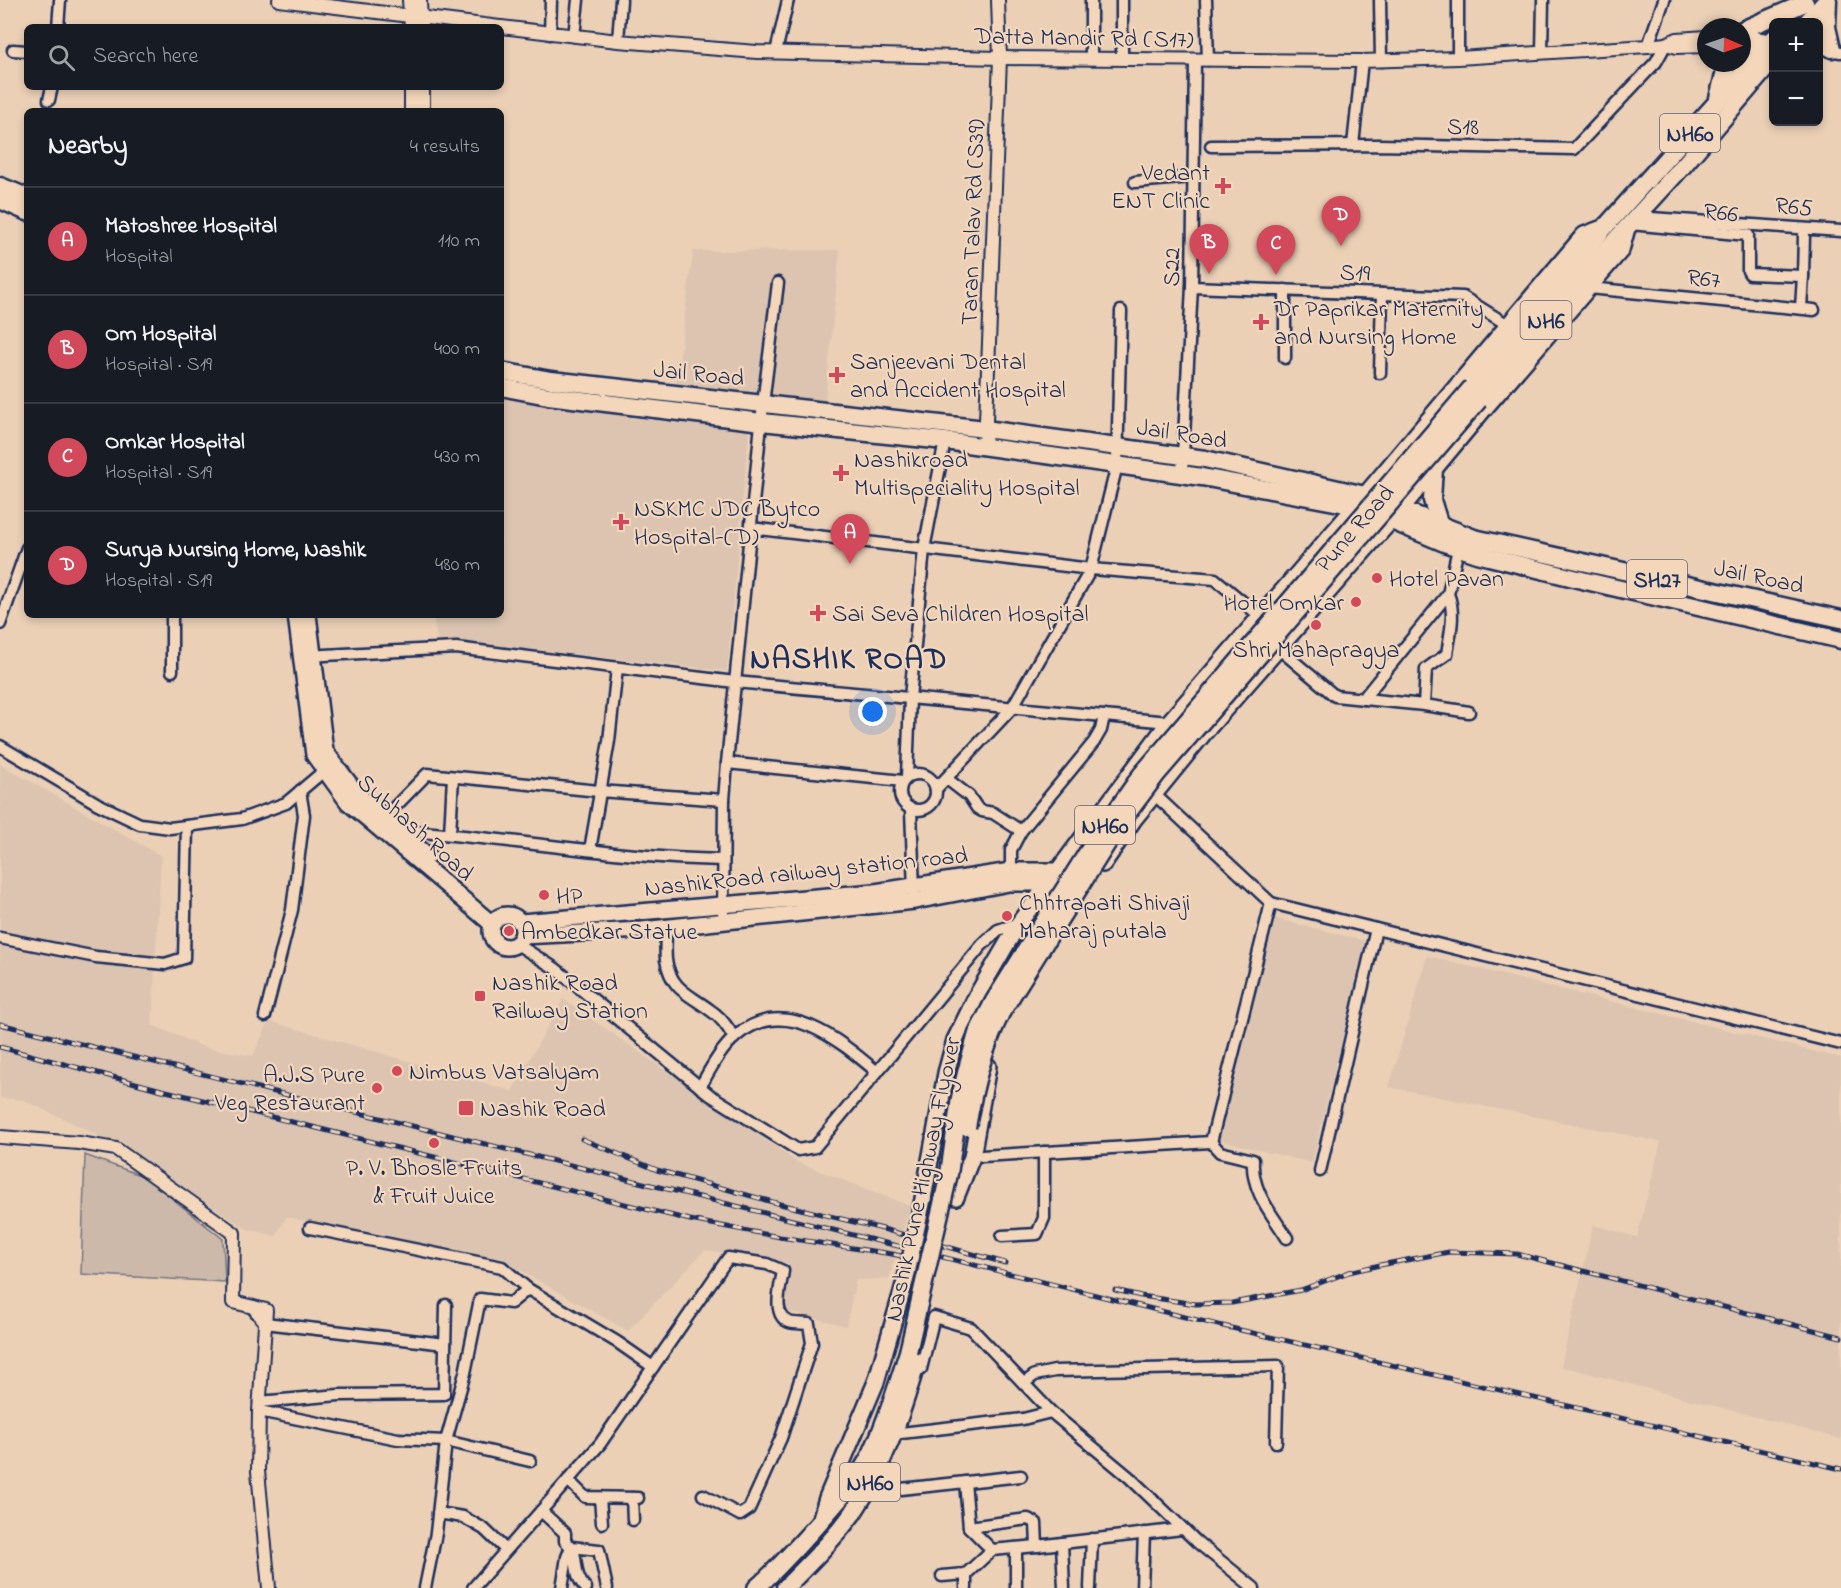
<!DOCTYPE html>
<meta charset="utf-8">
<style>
:root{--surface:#171b24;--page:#242831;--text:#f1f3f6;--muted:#9ea1a6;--line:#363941;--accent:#d1495b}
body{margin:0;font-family:"Indie Flower",sans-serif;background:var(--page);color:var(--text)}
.controls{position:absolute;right:18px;top:18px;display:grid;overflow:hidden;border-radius:9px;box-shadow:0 3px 9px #0003}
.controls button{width:54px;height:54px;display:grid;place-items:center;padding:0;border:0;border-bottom:2px solid var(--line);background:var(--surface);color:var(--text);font:30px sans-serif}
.compass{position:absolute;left:1697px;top:18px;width:54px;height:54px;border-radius:50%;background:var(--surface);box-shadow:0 3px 9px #0003;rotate:92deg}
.you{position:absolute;left:873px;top:712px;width:21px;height:21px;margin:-15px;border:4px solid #fff;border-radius:50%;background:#1a73e8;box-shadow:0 0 0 9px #1a73e833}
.badge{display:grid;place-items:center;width:39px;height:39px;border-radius:50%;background:var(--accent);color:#fff;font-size:20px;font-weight:700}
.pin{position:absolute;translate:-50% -50px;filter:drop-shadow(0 2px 3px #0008)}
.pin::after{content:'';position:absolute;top:32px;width:21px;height:18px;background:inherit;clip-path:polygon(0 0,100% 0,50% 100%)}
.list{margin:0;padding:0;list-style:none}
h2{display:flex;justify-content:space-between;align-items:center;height:78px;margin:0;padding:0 24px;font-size:26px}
h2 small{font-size:20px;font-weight:400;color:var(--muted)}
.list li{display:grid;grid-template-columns:39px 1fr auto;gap:18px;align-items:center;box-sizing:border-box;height:108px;padding:0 24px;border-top:2px solid var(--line)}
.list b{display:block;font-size:22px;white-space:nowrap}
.list p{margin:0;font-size:20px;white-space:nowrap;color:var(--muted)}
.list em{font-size:20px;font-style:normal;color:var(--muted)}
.icon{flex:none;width:33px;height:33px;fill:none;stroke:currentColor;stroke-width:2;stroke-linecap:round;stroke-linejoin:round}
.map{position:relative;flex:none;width:1841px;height:1588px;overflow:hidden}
.search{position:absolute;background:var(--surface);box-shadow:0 3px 9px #0003;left:24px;top:24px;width:480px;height:66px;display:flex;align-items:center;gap:15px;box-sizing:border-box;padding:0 21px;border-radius:9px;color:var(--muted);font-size:22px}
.panel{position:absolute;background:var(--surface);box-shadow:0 3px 9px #0003;left:24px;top:108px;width:480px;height:510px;border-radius:9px}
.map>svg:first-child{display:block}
.built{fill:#dcc4b0}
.green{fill:#cdb9a9;stroke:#747484;stroke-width:1.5}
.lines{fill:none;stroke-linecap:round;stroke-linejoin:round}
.minor-casing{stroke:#1b2f5e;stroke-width:15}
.tertiary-casing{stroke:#1b2f5e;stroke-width:16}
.secondary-casing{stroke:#1b2f5e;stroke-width:20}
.primary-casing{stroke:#1b2f5e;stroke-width:21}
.trunk-casing{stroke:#1b2f5e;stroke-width:21}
.minor{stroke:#f4d7ba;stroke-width:10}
.tertiary{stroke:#f4d7ba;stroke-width:12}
.secondary{stroke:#f4d7ba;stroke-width:15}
.primary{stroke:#f4d7ba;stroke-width:16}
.trunk{stroke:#f4d7ba;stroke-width:16}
.rail-casing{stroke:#1b2f5e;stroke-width:5}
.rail{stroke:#f4d7ba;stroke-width:3;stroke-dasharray:9;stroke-linecap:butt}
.secondary-bridge-casing{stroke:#1b2f5e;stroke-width:20;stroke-linecap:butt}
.trunk-bridge-casing{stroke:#1b2f5e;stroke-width:21;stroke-linecap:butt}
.secondary-bridge{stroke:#f4d7ba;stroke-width:15}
.trunk-bridge{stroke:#f4d7ba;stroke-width:16}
.poi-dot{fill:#d1495b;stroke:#f4d7ba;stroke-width:2}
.labels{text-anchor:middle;stroke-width:4.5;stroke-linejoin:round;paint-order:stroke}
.shield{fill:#f4d7ba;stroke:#5c617a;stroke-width:1.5}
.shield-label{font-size:22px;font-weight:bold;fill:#1b2f5e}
.street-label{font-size:24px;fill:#1b2f5e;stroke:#f4d7ba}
.poi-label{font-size:24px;fill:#1b2f5e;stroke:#f4d7ba;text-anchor:start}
.district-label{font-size:30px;font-weight:bold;letter-spacing:1.5px;fill:#1b2f5e;stroke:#f4d7ba}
</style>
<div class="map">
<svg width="1841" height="1588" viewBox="0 0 1841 1588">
<rect width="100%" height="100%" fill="#ebd0b6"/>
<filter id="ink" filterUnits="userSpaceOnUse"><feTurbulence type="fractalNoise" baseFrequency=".0167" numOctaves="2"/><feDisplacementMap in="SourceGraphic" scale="12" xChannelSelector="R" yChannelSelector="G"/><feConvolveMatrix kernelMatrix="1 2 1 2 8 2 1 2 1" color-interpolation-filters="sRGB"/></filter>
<g filter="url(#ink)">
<g class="built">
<polygon points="840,250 825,402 676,386 693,251"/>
<polygon points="501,397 749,430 727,671 437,639 433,615 501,615"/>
<polygon points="0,764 161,856 152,1025 204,1047 253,1056 269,1021 512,1091 563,999 797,1162 910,1206 889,1279 856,1280 846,1326 781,1310 788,1263 705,1250 628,1331 507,1263 286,1217 276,1236 245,1228 117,1144 23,1100 0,1098"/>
<polygon points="1273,918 1366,941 1312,1163 1219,1140"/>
<polygon points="1427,956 1841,1058 1841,1439 1561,1366 1593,1225 1637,1237 1661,1142 1389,1087"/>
</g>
<polygon class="green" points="85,1155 145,1177 223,1239 225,1282 81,1274"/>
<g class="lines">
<g class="minor-casing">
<g id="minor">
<polyline points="1122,0 1122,59"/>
<polyline points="1206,0 1208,60"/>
<polyline points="1380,0 1381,61"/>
<polyline points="58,27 60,0"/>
<polyline points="550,34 551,0"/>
<polyline points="574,36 578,0"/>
<polyline points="618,41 621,0"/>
<polyline points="1648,46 1664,0"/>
<polyline points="1818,48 1841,52"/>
<polyline points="13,50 27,51"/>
<polyline points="776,52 788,0"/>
<polyline points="1542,52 1543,0"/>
<polyline points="1458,58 1458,0"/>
<polyline points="1091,59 1091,0"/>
<polyline points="49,100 52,87"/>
<polyline points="1353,145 1362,61"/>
<polyline points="1211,146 1378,145 1574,149 1656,62 1666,44"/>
<polyline points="1135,182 1193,177"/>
<polyline points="1636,217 1841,231"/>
<polyline points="1630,224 1748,235 1748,271 1750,274 1803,276 1804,235"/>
<polyline points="1192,287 1463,297 1508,325"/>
<polyline points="1589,288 1814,310"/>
<polyline points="1285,290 1285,358"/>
<polyline points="1801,308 1803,276"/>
<polyline points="1121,311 1117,465 1091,569 1215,579 1260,616"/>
<polyline points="1380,373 1382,294"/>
<polyline points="1182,474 1192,287 1195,60"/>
<polyline points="751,528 1091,569 1012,708 936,789"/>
<polyline points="0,624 27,548"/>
<polyline points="1278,648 1335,696 1424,705 1469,712"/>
<polyline points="306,656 456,648 735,682 1169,722"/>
<polyline points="172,671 172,615"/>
<polyline points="1363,699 1448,594 1459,544"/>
<path d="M 1424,705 L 1426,669 L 1447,654 C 1450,634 1456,613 1448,594"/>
<polyline points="0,746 98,804 140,824 170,828 242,819 286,803 325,770"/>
<polyline points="727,763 903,781"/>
<circle cx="918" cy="792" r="18"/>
<polyline points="907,777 910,698 924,549 945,441"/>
<polyline points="947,779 969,796 977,808 982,811 993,813 1021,831"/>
<polyline points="911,810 914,890"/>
<polyline points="384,818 427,774 599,791 724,800"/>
<path d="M 400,832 L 410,831 C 514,839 618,858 723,860"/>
<polyline points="450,834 453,777"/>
<polyline points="590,850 609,741 617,668"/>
<polyline points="1011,871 1011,850 1021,831 1094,742 1101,730 1104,716"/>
<polyline points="1271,903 1841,1044"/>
<polyline points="723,912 724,800 727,763 763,404 778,283"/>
<path d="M 666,927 C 666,937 665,949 666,960 C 671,990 689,994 710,1010 C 721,1017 728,1027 734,1038"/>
<polyline points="0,938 96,957 165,964 184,958 187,826"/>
<polyline points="517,944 556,969 710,1095 798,1150 815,1147 982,945 998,930 1019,923"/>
<polyline points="265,1016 292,910 304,815 300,791"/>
<path d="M 700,1087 C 710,1070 720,1050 735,1037 C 784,994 838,1039 877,1072"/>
<path d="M 1211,1142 L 1220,1152 L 1253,1160 C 1251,1191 1272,1214 1287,1238"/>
<polyline points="982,1156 1211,1142 1271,903 1154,794"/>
<polyline points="1320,1171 1376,929"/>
<polyline points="310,1228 502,1267 528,1289"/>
<polyline points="1002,1236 1037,1234 1044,1218 1044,1152"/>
<polyline points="251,1306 265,1323 445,1344"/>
<polyline points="921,1369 934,1317 971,1328 1051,1412 1129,1477 1197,1542 1254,1588"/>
<polyline points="1024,1383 1035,1375 1055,1371 1278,1366 1276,1442"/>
<polyline points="259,1402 339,1395 444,1394 446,1305"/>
<polyline points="259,1411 398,1439 446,1441 465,1373 480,1299 511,1303 528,1289 617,1342 653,1367"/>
<polyline points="901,1433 1023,1419 1051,1412"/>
<polyline points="568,1480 585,1497 638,1498"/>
<polyline points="965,1482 969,1527 1028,1519 1036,1523 1037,1546 1182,1529"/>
<polyline points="873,1492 1021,1476"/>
<polyline points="600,1498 602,1523"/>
<polyline points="632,1498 633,1520"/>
<path d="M 541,1511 L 565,1533 L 565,1541 C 568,1544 572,1547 574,1552 C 577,1565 575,1578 586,1588"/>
<polyline points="438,1513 463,1517 484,1529 506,1550"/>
<polyline points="969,1527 992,1550"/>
<polyline points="1062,1543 1064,1588"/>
<polyline points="1016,1548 1016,1588"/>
<polyline points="942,1576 966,1574"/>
<polyline points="425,1588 436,1533 446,1441 530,1461"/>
<path d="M 473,1588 L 600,1444 L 728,1258 L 767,1264 L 783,1271 C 781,1285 771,1315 789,1322 C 795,1324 803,1323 809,1324 L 812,1343 L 781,1438 L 749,1509 L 740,1515 L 703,1495"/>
<polyline points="562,1588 567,1557 571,1547 599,1550 607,1588"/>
<polyline points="966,1588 966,1574 992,1550 1037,1546"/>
<polyline points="1090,1588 1092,1539"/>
<polyline points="1142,1588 1144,1533"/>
</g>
</g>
<g class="tertiary-casing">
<g id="tertiary">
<polyline points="279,0 500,27"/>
<polyline points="409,0 411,27"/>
<polyline points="420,0 421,27"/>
<polyline points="501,27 618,41 757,52 1000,58 1362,61 1458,58 1648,46 1666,44 1677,39 1706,37"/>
<polyline points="1742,36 1774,41"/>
<polyline points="1666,44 1677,47 1706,46"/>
<polyline points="1742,46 1769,49"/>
<polyline points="411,87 411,111"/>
<polyline points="423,87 423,111"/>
<polyline points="985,447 1000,58 998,0"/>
<polyline points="0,1137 79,1143 116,1149 234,1233 233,1302 266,1310 259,1411 258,1471 269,1588"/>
</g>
</g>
<g class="secondary-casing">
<g id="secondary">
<polyline points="296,615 314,755 348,802 492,924"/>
<polyline points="308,615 325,751 357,794 428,856"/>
<polyline points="1103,864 1134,819 1204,733 1401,509 1484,409 1621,250 1627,228"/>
<circle cx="507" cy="931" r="16"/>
<polyline points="521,922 875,892 1011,871 1064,871"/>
<polyline points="522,936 642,930 915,901 1009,883 1057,883"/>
<polyline points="956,1197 972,1157 988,1066"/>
<polyline points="923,1199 946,1073 955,1040 977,995 1019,923 1169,722 1356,506 1584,235 1605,227"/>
<polyline points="820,1521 827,1498 876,1382 906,1278"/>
</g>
</g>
<g class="primary-casing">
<g id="primary">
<polyline points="0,186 27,197"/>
<polyline points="0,200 27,212"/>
<polyline points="501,371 551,380 985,429 1205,459 1365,495 1474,538 1841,619"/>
<polyline points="501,387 548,396 762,422 945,441 1202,477 1356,506 1447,544 1477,554 1586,581 1841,640"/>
<polyline points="1434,468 1432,500 1440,526"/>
</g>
</g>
<g class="trunk-casing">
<g id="trunk">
<polyline points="1828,0 1827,27 1832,49"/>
<polyline points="1807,22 1827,0"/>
<polyline points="1742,30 1805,3"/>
<polyline points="1718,98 1727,63"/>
<polyline points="1472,387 1605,227 1774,38"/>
<polyline points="1479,400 1599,258 1683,166 1774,59"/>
<path d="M 756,1588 C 778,1569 797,1547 817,1525 C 837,1502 858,1480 872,1452 C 887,1420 897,1386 908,1352"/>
<path d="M 785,1588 C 809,1564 833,1540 853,1513 C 884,1467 902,1413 917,1361"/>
</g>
</g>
<use href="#minor" class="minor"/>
<use href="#tertiary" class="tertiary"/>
<use href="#secondary" class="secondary"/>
<use href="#primary" class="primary"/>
<use href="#trunk" class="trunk"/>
<g class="rail-casing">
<g id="rail">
<polyline points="0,1024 1197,1320 1841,1469"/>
<polyline points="0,1047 158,1089 690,1220 780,1237 892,1254 924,1261"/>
<polyline points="582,1139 657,1170 780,1204 883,1229 1005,1263"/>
<polyline points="1115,1290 1141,1296 1196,1304 1232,1303 1301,1290 1349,1272 1380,1265 1449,1252 1517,1254 1841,1337"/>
</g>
</g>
<use href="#rail" class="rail"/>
<g class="secondary-bridge-casing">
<polyline id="secondary-bridge" points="906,1278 923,1199"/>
</g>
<g class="trunk-bridge-casing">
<g id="trunk-bridge">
<path d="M 967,1127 C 974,1087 983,1050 1001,1013 L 1118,826 L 1157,774 L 1479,400"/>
<polyline points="908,1352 949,1174 960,1098 967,1069 977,1034 994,1001 1087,853 1141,775 1472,387"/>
</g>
</g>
<use href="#secondary-bridge" class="secondary-bridge"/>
<use href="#trunk-bridge" class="trunk-bridge"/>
</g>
</g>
<g class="poi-dot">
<path d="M1220 177h6v6h6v6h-6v6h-6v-6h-6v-6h6z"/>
<path d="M1258 313h6v6h6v6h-6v6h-6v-6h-6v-6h6z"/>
<path d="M834 366h6v6h6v6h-6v6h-6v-6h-6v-6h6z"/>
<path d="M838 464h6v6h6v6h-6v6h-6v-6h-6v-6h6z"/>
<path d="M618 513h6v6h6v6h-6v6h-6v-6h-6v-6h6z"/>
<circle cx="1377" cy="578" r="6"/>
<circle cx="1356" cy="602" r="6"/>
<path d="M815 604h6v6h6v6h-6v6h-6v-6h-6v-6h6z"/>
<circle cx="1316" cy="625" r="6"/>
<circle cx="544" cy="895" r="6"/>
<circle cx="1007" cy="916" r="6"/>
<circle cx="509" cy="931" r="6"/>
<rect x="474" y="990" width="12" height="12" rx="3"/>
<circle cx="397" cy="1071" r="6"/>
<circle cx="377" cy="1088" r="6"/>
<rect x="458" y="1100" width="16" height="16" rx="3"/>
<circle cx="434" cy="1143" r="6"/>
</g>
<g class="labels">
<g class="shield">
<rect x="1660" y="114" width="60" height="38" rx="4.5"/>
<rect x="1520.5" y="301" width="51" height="38" rx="4.5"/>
<rect x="1627" y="560" width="60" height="38" rx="4.5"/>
<rect x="1075" y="806" width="60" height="38" rx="4.5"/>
<rect x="840" y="1463" width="60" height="38" rx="4.5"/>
</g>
<g class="shield-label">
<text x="1690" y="141">NH60</text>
<text x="1546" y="328">NH6</text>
<text x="1657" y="587">SH27</text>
<text x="1105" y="833">NH60</text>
<text x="870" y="1490">NH60</text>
</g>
<g class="street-label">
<text transform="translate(1084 37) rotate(1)" y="8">Datta Mandir Rd (S17)</text>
<text transform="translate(1463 126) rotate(1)" y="8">S18</text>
<text transform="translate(1794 206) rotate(5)" y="8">R65</text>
<text transform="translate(1721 212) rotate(6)" y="8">R66</text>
<text transform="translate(972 222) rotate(-88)" y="8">Taran Talav Rd (S39)</text>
<text transform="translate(1171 267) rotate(-89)" y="8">S22</text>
<text transform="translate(1355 272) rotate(2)" y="8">S19</text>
<text transform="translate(1704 278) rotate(6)" y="8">R67</text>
<text transform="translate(699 373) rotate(6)" y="8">Jail Road</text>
<text transform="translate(1182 433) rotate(9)" y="8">Jail Road</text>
<text transform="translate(1354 528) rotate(-49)" y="8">Pune Road</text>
<text transform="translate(1759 576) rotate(12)" y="8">Jail Road</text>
<text transform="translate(416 827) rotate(42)" y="8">Subhash Road</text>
<text transform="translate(806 871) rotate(-6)" y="8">NashikRoad railway station road</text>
<text transform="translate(922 1179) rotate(-78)" y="8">Nashik Pune Highway Flyover</text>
</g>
<g class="poi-label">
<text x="1210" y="180" text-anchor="end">Vedant<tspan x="1210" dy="28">ENT Clinic</tspan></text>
<text x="1274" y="316">Dr Paprikar Maternity<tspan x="1274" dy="28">and Nursing Home</tspan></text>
<text x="850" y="369">Sanjeevani Dental<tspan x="850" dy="28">and Accident Hospital</tspan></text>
<text x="854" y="467">Nashikroad<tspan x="854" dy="28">Multispeciality Hospital</tspan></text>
<text x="634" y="516">NSKMC JDC Bytco<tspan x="634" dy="28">Hospital-(D)</tspan></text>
<text x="1389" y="586">Hotel Pavan</text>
<text x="1344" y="610" text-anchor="end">Hotel Omkar</text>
<text x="832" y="621">Sai Seva Children Hospital</text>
<text x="1316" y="657" text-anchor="middle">Shri Mahapragya</text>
<text x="556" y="903">HP</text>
<text x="1019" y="910">Chhtrapati Shivaji<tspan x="1019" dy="28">Maharaj putala</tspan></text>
<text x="521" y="939">Ambedkar Statue</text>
<text x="492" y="990">Nashik Road<tspan x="492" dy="28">Railway Station</tspan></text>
<text x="409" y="1079">Nimbus Vatsalyam</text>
<text x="365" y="1082" text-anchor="end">A.J.S Pure<tspan x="365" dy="28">Veg Restaurant</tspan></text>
<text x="480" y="1116">Nashik Road</text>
<text x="434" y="1175" text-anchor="middle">P. V. Bhosle Fruits<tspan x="434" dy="28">&amp; Fruit Juice</tspan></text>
</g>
<g class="district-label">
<text x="849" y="668">NASHIK ROAD</text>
</g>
</g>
</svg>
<div class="controls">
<button>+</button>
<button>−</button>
</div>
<svg class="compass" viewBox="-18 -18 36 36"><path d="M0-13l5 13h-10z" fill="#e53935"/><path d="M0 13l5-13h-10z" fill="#9ea1a6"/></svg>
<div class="you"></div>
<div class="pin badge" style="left:850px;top:564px">A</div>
<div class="pin badge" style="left:1209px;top:274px">B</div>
<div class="pin badge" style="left:1276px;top:275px">C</div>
<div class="pin badge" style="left:1341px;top:246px">D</div>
<div class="search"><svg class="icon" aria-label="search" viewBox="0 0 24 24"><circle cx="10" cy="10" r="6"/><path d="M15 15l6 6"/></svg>Search here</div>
<section class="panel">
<h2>Nearby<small>4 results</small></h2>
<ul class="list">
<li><span class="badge">A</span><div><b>Matoshree Hospital</b><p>Hospital</p></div><em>110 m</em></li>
<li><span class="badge">B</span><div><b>Om Hospital</b><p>Hospital · S19</p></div><em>400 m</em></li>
<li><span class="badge">C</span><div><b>Omkar Hospital</b><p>Hospital · S19</p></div><em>430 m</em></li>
<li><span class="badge">D</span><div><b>Surya Nursing Home, Nashik</b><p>Hospital · S19</p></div><em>480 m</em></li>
</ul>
</section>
</div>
